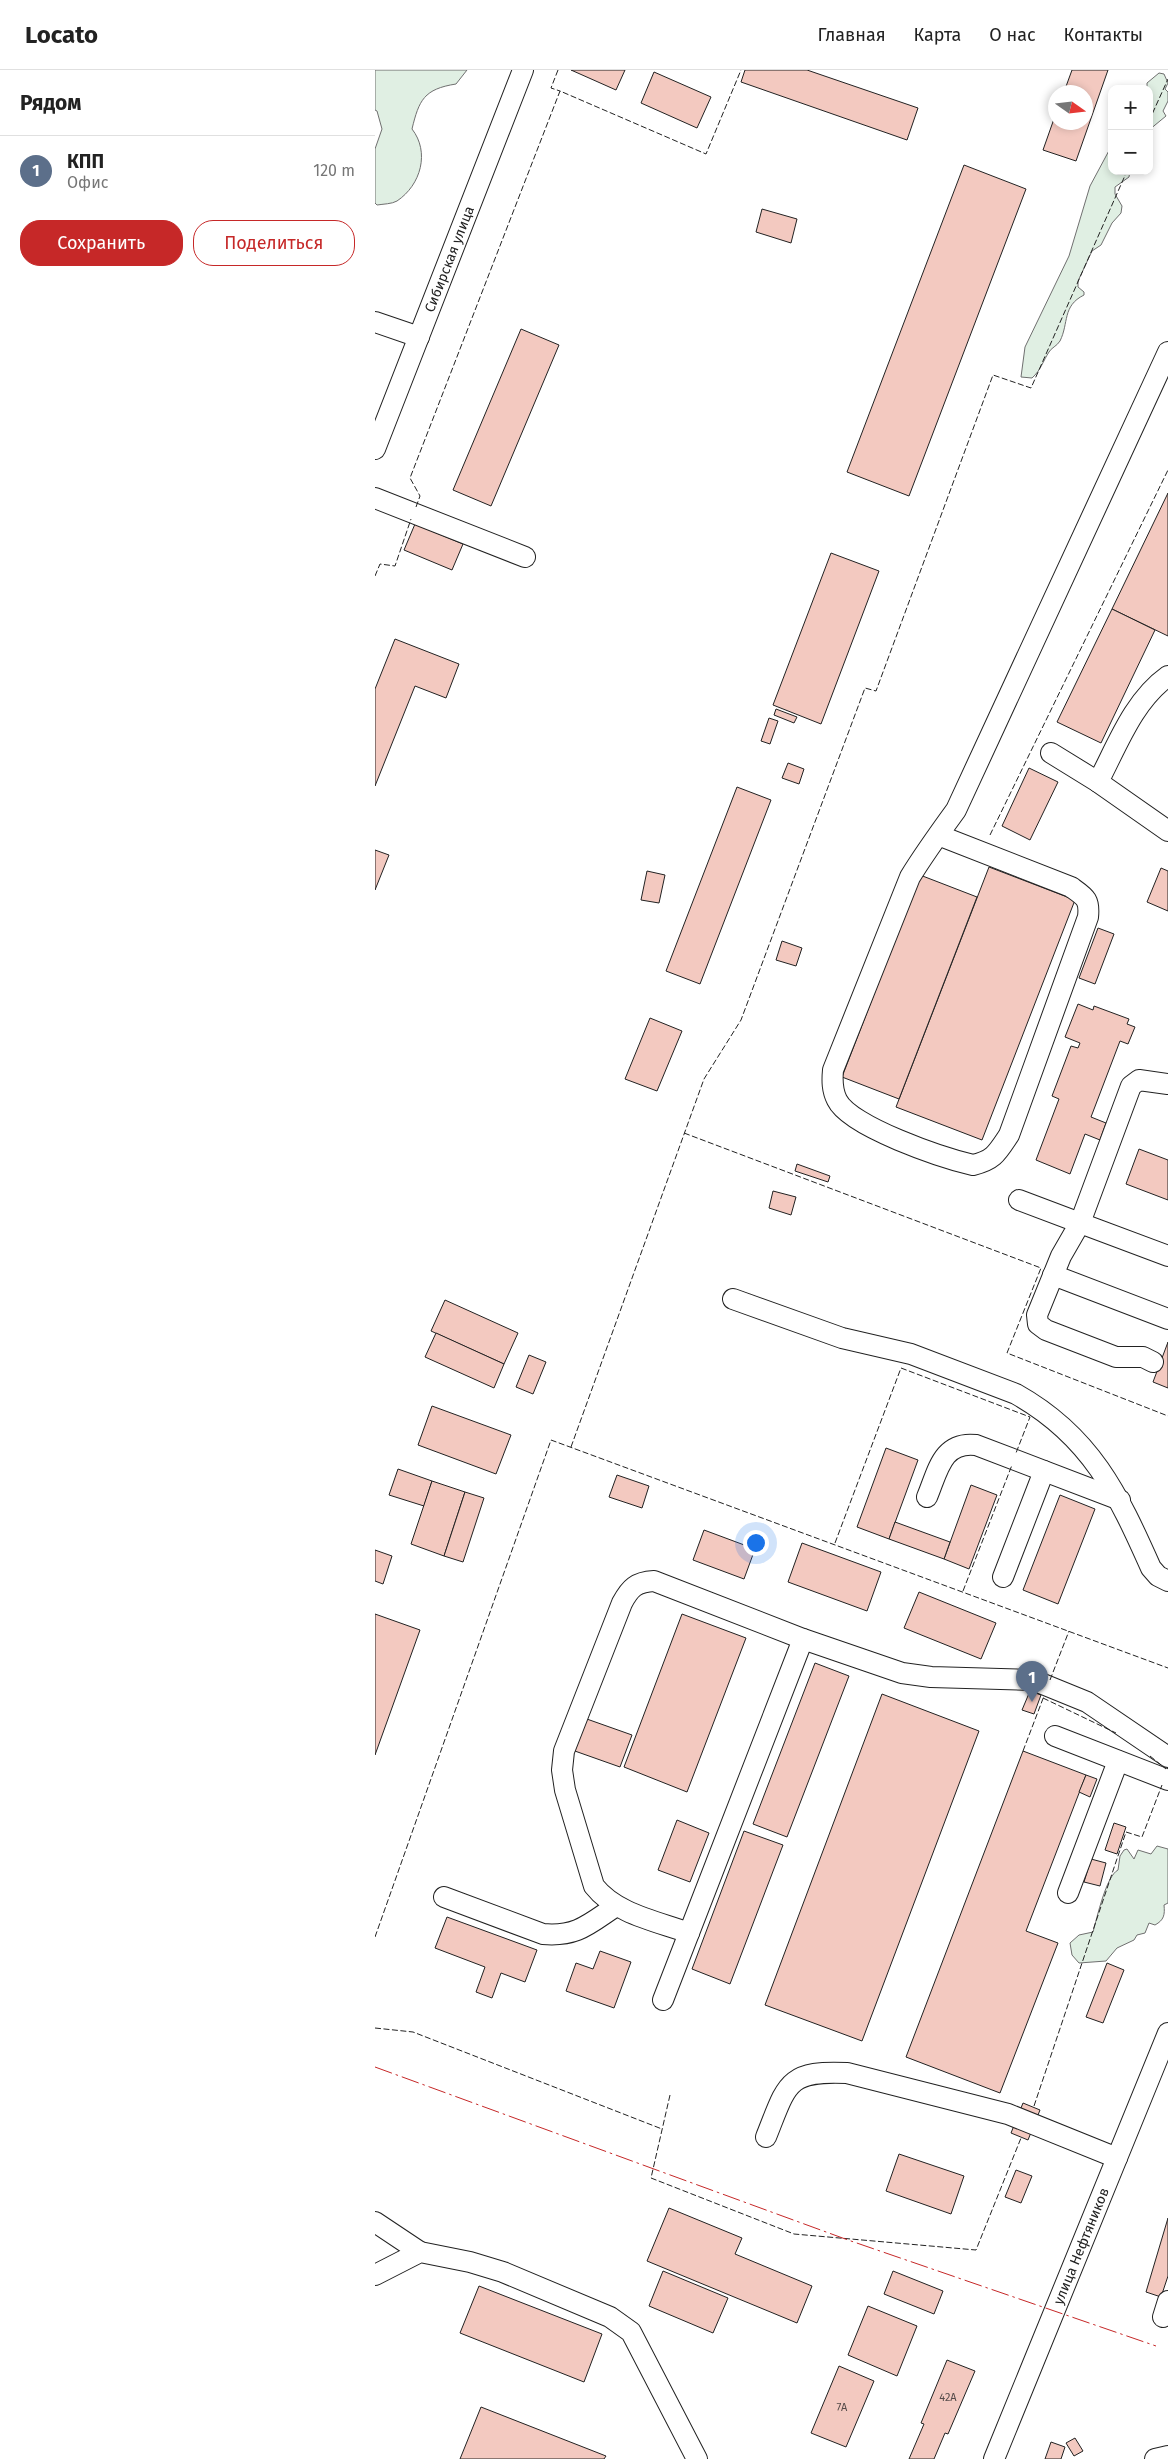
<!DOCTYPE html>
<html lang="ru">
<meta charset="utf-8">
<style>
:root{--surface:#fff;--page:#f2f2f2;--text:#222;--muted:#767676;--line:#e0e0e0;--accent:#c62828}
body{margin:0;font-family:"Fira Sans",sans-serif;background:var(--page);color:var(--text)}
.controls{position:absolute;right:15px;top:15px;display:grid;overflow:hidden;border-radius:10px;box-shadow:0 2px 8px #0003}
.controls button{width:45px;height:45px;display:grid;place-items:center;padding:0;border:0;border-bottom:1px solid var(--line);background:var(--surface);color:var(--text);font:25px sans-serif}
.compass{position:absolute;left:673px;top:15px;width:45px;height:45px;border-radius:50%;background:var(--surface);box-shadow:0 2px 8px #0003;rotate:104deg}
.you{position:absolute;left:380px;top:1472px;width:18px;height:18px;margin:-12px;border:4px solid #fff;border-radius:50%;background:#1a73e8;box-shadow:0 0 0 8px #1a73e833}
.badge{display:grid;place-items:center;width:32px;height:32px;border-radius:50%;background:var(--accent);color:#fff;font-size:16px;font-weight:700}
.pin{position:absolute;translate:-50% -41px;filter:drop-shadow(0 1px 2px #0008)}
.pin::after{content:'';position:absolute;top:26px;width:18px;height:15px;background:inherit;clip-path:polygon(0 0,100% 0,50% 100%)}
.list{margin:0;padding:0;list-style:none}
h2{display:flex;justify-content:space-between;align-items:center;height:65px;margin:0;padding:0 20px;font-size:21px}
h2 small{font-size:16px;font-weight:400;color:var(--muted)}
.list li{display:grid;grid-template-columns:32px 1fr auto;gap:15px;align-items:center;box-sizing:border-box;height:70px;padding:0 20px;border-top:1px solid var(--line)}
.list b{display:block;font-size:19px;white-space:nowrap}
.list p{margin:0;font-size:16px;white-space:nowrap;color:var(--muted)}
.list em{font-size:16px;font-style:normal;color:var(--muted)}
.actions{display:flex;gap:10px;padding:15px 20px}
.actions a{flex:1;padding:11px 0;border:1px solid var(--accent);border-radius:20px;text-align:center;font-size:18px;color:var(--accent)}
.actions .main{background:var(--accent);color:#fff}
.map{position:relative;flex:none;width:793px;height:2389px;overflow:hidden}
header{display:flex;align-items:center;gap:30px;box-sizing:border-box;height:70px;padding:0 25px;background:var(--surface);border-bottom:1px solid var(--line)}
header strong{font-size:24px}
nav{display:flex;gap:28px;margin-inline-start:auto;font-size:18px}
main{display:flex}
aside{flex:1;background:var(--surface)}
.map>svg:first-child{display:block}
.green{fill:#e0efe3;stroke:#6f6f6f}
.building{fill:#f3c9c0;stroke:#222}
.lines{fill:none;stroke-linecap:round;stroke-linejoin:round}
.minor-casing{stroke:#222;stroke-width:22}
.minor{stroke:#fff;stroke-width:20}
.fence{stroke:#222;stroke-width:1;stroke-dasharray:6 2.5;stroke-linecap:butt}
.power{stroke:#c62828;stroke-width:1;stroke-dasharray:18 4 2.5 4;stroke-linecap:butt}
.labels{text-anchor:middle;stroke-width:4;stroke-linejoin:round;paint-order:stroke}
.number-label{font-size:11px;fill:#564c4a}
.street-label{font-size:14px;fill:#222;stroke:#fff}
</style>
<header>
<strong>Locato</strong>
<nav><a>Главная</a><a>Карта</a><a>О нас</a><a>Контакты</a></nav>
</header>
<main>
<aside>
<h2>Рядом<small></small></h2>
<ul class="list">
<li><span class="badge" style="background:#5c6f8a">1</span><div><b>КПП</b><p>Офис</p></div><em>120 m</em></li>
</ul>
<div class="actions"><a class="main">Сохранить</a><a>Поделиться</a></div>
</aside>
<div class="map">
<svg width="793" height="2389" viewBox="0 0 793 2389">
<rect width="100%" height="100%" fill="#fff"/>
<g class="green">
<path d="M 0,0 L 92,0 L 81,14 C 49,19 44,30 37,59 C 55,82 46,115 22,131 C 17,134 8,134 2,135 L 0,133 L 0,79 L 7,59 L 2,41 L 0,40 Z"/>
<polygon points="784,3 789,4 793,13 790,19 793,22 793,31 788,41 791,46 774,60 774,19 772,19 772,13"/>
<path d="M 737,75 L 737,101 L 755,101 L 754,107 L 740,117 L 740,124 L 747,136 L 746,143 L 737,153 L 726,175 L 717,181 L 703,211 L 703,217 L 709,222 L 709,225 C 687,236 694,253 685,271 C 682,276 676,278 674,282 C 668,291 666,300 657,308 L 646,307 L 650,277 L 694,186 L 715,116 Z"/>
<path d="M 782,1776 L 793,1779 L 793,1833 L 789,1835 C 790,1845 789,1850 780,1855 L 774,1853 L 770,1863 L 762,1865 L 759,1870 L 742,1878 L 731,1891 L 704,1893 L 697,1885 L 695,1873 L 704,1865 L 718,1862 C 722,1848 731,1806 743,1800 L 745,1786 L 749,1780 L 752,1779 L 759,1789 L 763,1780 L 776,1784 Z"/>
</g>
<g class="building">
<polygon points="196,0 250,0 241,20"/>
<polygon points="370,0 432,0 543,38 532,70 366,12"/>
<polygon points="697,0 733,0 701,91 668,80 680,46 680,52 710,52 710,22 689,22"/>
<polygon points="279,2 336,27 322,58 266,33"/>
<polygon points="589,95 651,119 534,426 472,402"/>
<polygon points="387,139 422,149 416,173 381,162"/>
<polygon points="146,259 184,275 116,436 78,420"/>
<polygon points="793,423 793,566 737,539"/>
<polygon points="40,454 88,474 77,500 29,480"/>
<polygon points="456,483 504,501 446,654 398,635"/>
<polygon points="737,539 780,560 726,673 682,652"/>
<polygon points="20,569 84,594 71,628 40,616 0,716 0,619"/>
<polygon points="401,639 422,647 419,653 399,645"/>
<polygon points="394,648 403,651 395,674 386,671"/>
<polygon points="413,693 429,699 424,714 407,708"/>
<polygon points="654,698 683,712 655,770 627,756"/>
<polygon points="362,717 396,730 325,914 291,901"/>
<polygon points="0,780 14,785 0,820"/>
<polygon points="614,797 700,830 607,1070 521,1037"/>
<polygon points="786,798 793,801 793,841 772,832"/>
<polygon points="272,801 290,805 284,833 266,830"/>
<polygon points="545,805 602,827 524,1029 467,1007"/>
<polygon points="723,858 739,864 720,914 704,908"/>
<polygon points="407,871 427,878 421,896 401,890"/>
<polygon points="703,934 718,940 719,936 754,949 752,954 760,957 753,974 745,971 716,1047 731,1053 725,1070 710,1064 695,1104 661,1090 684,1029 677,1026 696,976 703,978 705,973 690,967"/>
<polygon points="275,948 307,961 282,1021 250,1009"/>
<polygon points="764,1079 793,1090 793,1130 751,1114"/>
<polygon points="422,1094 455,1106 453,1112 420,1101"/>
<polygon points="398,1121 421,1127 416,1145 394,1138"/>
<polygon points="70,1230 143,1263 129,1294 56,1261"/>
<polygon points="61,1263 129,1294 119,1318 50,1287"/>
<polygon points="793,1272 793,1318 778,1312"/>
<polygon points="154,1285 171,1292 158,1324 141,1317"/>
<polygon points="57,1336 136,1365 121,1404 43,1375"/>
<polygon points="511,1378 543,1390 514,1469 482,1457"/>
<polygon points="23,1399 57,1411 49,1436 14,1425"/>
<polygon points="242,1405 274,1416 267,1438 234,1427"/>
<polygon points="57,1411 90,1422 69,1486 36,1474"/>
<polygon points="596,1415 622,1425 594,1499 569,1489"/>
<polygon points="90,1422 109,1428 88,1492 69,1486"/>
<polygon points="685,1425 720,1439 683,1534 648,1520"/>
<polygon points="520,1452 575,1472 569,1489 514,1469"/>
<polygon points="329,1460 380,1479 369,1509 318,1490"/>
<polygon points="427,1473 506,1502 492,1541 413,1512"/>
<polygon points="0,1480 17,1486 8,1514 0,1511"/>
<polygon points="544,1522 621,1553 606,1589 529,1558"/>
<polygon points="0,1544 45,1560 0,1685"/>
<polygon points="307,1544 371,1568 312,1722 249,1697"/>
<polygon points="440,1593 474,1606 412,1767 378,1754"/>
<polygon points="655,1621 666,1625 659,1644 647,1640"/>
<polygon points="507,1624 604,1661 487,1971 390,1935"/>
<polygon points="209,1648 257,1665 245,1697 197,1680"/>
<polygon points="648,1681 711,1705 651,1861 683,1873 625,2023 531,1987"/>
<polygon points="711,1705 722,1709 715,1727 704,1722"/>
<polygon points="302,1750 334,1763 315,1812 283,1800"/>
<polygon points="739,1753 751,1757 742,1784 730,1780"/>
<polygon points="369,1761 408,1775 355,1914 317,1899"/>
<polygon points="716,1789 731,1793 725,1816 709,1812"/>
<polygon points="72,1847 162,1880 150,1912 126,1903 117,1928 101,1922 110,1897 60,1878"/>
<polygon points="225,1881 256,1892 239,1938 191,1921 201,1893 218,1899"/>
<polygon points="732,1893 749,1900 728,1953 711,1947"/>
<polygon points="648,2033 665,2040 653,2070 636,2063"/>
<polygon points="524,2084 589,2106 576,2144 511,2121"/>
<polygon points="641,2100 657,2106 646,2133 630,2127"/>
<polygon points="294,2138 367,2168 360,2184 437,2216 422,2253 272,2191"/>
<polygon points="793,2148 793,2206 786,2227 771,2222"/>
<polygon points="288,2201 353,2228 338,2263 274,2236"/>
<polygon points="518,2201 568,2221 559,2244 509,2224"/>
<polygon points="104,2216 227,2264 209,2312 85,2263"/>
<polygon points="493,2236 542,2256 522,2306 473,2285"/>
<polygon points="572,2290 600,2301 573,2364 570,2363 559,2389 534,2389 549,2354 546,2353"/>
<polygon points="464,2296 499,2311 471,2377 436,2363"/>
<polygon points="106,2337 231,2386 229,2389 85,2389"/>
<polygon points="700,2368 708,2381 699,2386 691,2373"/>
<polygon points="676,2372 690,2377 686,2389 670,2389"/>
</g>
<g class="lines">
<g class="minor-casing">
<g id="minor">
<polyline points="0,252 44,267"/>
<path id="s1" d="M 0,379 L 148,0"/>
<polyline points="0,428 150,487"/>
<path d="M 793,606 C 758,631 742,676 723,712 L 793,761"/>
<polyline points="676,683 723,712"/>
<path d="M 563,765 L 696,817 C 710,827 715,829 713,847 L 634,1065 C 622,1083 619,1090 598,1095 C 568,1088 475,1057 462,1030 C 457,1020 457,1011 458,1000 L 535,807 C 549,784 565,762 581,740 L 793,282"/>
<polyline points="793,1014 764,1010 756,1016 705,1153 793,1186"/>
<polyline points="644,1130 705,1153 686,1186 662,1245 663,1254 671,1260 741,1287 768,1287 778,1292"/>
<polyline points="678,1205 793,1249"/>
<path d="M 358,1229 L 467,1268 L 536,1284 L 641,1324 C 716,1366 743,1424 776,1498 L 783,1506 L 793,1511"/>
<path d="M 552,1427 C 563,1401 567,1371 601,1375 L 745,1430"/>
<polyline points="628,1507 669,1401"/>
<polyline points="680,1666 793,1710"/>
<polyline points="693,1823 743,1691"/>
<path d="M 69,1827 L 168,1864 C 202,1867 214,1854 241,1836"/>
<path d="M 314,1863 C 281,1851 241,1844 219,1816 L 190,1720 L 187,1700 L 189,1681 L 247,1533 C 255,1518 261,1512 279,1511 L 428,1569 L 527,1603 L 556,1607 L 658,1610 L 712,1632 L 793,1687"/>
<polyline points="288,1930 428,1569"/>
<path d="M 391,2067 C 412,2015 411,2000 472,2003 L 633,2044 L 742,2088"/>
<polyline points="0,2152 45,2182"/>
<polyline points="0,2205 45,2182 95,2192 128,2202 235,2247 256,2262 322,2389"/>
<polyline points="788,2247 793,2231"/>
<path id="s2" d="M 619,2389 L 793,1963"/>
<polyline points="780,2389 793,2386"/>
</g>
</g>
<use href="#minor" class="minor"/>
<g class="fence">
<polyline points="183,0 176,18 185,21"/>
<polyline points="774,51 793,9"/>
<polyline points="41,437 45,426 35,408 185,21 331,84 366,0"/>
<polyline points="0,506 5,494 20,496 36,449"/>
<polyline points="615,765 793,400"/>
<polyline points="309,1063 666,1198 632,1283 793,1346"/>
<polyline points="196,1377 329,1009 366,950 490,618 501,621 618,305 656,318 752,101"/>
<polyline points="460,1473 526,1298 655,1347 641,1383"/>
<polyline points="588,1521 637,1395"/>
<polyline points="675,1610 694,1561"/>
<polyline points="668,1628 741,1663"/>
<polyline points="648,1681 669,1626"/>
<polyline points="775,1686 791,1699"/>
<polyline points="0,1867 176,1370 793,1598"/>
<polyline points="0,1958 38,1962 287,2059"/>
<polyline points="295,2025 276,2108 419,2164 601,2180 646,2068"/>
<polyline points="659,2036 751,1762 767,1767 787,1715"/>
</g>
<polyline class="power" points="0,1997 473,2170 781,2276"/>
</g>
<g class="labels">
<g class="number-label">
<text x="573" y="2331">42А</text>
<text x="467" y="2341">7А</text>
</g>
<g class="street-label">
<text dy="5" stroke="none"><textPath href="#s1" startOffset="204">Сибирская улица</textPath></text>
<text dy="5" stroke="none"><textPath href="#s2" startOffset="230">улица Нефтяников</textPath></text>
</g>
</g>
</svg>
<div class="controls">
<button>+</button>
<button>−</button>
</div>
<svg class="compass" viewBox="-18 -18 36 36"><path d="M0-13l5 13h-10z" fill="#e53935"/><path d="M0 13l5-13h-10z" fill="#767676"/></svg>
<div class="you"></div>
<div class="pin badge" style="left:657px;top:1632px;background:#5c6f8a">1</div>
</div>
</main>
